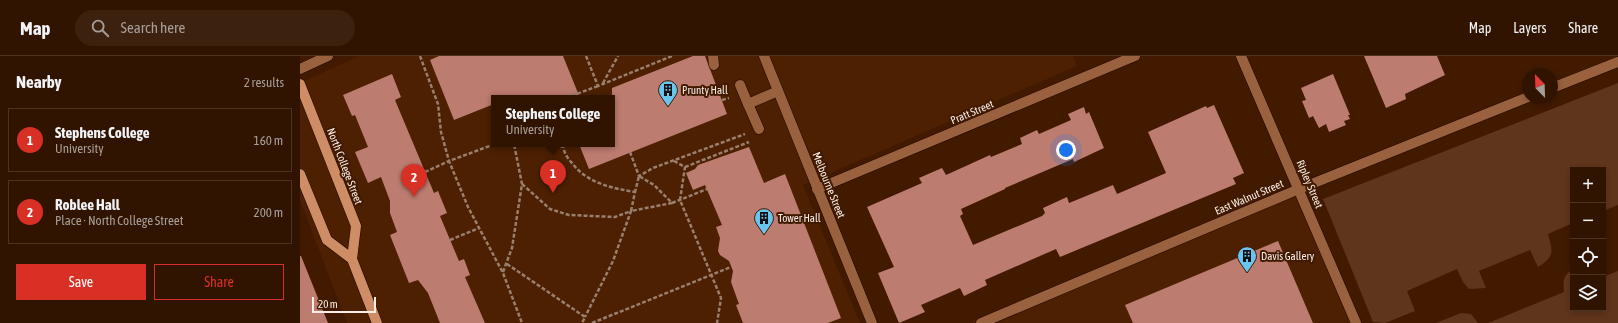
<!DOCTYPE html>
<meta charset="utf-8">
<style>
:root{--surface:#311400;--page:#3d210f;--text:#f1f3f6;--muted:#a89e99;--line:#4c3322;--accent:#d93025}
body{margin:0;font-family:"Asap Condensed",sans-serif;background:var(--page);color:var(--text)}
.controls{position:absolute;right:12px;bottom:12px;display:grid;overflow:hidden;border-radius:0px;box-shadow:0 2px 6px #0003}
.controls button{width:36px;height:36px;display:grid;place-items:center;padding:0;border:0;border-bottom:1px solid var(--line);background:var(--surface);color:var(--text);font:20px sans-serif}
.compass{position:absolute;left:1222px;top:12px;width:36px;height:36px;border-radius:50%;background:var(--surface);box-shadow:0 2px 6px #0003;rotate:337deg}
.scale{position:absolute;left:12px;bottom:10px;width:64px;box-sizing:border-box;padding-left:4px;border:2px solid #fceee7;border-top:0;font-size:11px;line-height:14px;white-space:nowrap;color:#fceee7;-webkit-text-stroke:3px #411a00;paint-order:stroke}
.you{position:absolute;left:766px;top:94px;width:14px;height:14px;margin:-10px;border:3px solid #fff;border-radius:50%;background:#1a73e8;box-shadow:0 0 0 6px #1a73e833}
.badge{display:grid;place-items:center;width:26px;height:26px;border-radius:50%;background:var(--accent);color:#fff;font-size:13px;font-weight:700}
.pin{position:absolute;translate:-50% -33px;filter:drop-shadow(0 1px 2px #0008)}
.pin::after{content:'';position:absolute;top:21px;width:14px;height:12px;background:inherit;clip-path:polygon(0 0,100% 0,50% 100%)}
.popup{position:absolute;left:191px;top:39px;width:124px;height:52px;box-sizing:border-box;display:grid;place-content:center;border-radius:0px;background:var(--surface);filter:drop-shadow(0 1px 3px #0005);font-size:13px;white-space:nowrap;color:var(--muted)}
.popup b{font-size:15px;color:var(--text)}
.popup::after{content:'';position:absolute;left:50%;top:100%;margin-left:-8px;border:8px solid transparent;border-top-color:var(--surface)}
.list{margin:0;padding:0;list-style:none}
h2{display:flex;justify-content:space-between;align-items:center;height:52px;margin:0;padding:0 16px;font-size:17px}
h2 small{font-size:13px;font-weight:400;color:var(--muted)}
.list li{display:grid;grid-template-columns:26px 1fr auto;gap:12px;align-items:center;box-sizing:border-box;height:64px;margin:0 8px 8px;padding:0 8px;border:1px solid var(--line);border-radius:0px}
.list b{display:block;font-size:15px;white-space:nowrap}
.list p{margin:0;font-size:13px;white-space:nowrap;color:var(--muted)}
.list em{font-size:13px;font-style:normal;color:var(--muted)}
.actions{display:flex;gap:8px;padding:12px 16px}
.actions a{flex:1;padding:9px 0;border:1px solid var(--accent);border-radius:0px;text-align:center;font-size:14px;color:var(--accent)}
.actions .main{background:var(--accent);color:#fff}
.icon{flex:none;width:22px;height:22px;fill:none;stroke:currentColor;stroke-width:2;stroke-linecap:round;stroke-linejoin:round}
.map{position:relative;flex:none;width:1318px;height:267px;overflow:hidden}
header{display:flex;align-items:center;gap:24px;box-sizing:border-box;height:56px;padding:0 20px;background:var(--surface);border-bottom:1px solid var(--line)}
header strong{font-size:19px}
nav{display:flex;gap:22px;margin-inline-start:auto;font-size:14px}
.search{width:280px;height:36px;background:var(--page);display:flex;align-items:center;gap:10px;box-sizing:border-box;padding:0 14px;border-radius:22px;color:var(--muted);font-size:15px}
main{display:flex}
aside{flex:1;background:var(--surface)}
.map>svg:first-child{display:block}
.built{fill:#4c2000;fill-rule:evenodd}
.green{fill:#5f351b}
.building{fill:#bd7c70}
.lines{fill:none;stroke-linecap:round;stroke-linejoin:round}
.minor-casing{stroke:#210700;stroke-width:11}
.major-casing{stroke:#210700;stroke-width:11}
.path{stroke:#9a7f6e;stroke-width:2.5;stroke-dasharray:4 2;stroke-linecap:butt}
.minor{stroke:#9a613e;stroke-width:10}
.major{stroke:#cf8d66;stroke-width:10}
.labels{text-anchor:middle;stroke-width:4;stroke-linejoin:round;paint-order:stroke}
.poi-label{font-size:11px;fill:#fceee7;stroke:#411a00;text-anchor:start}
.street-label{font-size:11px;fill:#fceee7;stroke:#411a00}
</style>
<header>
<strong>Map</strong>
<div class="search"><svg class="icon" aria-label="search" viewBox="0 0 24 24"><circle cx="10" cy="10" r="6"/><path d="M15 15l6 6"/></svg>Search here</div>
<nav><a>Map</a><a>Layers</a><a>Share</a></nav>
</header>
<main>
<aside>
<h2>Nearby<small>2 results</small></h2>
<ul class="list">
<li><span class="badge">1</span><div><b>Stephens College</b><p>University</p></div><em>160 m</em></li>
<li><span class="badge">2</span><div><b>Roblee Hall</b><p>Place · North College Street</p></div><em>200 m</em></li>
</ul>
<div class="actions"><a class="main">Save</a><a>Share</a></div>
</aside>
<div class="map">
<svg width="1318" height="267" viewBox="0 0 1318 267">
<rect width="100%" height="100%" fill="#411a00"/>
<g class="built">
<path d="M 59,0 L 773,0 L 777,10 L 503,129 L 560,267 L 47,267 L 0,144 L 0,27 ZM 194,42 L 312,42 L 312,88 L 194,88 Z"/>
<polygon points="997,132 1055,267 669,267"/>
</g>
<g class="green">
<path d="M 1318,27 L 1318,149 L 1303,155 L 1303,114 L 1273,114 L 1273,167 L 1248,178 C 1253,196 1255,200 1238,211 L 1230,194 L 1179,215 L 1186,232 L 1169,233 L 1163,226 L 1157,213 L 1107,235 L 1115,255 L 1085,267 L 1073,266 L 1023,143 Z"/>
<path d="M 1273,213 L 1273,252 L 1303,252 L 1303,221 L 1318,215 L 1318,267 L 1188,267 L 1264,236 C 1263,225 1263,219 1273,213 Z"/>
<polygon points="1161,257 1171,258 1178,267 1136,267"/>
</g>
<g class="building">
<polygon points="139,0 263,0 280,42 194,42 194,48 154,64 130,4"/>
<polygon points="393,0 405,0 427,58 289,113 279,88 312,88 312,32"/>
<polygon points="1064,0 1137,0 1145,19 1105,38 1106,43 1086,52"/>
<polygon points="92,18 101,41 95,44 134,137 138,135 147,157 140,160 159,205 164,203 170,219 165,221 185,267 140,267 128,237 118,224 109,227 90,179 97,176 90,157 90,145 81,121 68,127 55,96 68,91 55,59 52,60 43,39"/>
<polygon points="1033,18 1050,59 1048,59 1050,63 1044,65 1046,69 1029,76 1026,68 1019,72 1013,60 1009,62 1002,45 1006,44 1001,32"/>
<polygon points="914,49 944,117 933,122 936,128 760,201 756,193 685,224 687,229 664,240 660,232 621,249 625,256 599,267 578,217 594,211 567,151 622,127 619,122 642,112 646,119 690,99 691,101 722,88 720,82 737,74 739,78 771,64 768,58 784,51 786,58 789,56 804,92 774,106 773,103 705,132 705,133 661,153 663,158 660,160 673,189 742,160 745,157 743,152 767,141 769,147 813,129 817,138 866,117 848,76 906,50 907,52"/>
<polygon points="449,91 464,127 485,118 541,262 528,267 443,267 436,249 439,248 431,226 433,215 429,205 420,199 418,195 420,182 416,171 422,169 405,129 393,134 386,117 395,113 398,109"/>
<polygon points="978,185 1013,267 833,267 825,249"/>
<polygon points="0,200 1,200 28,267 0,267"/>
</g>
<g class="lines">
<g class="minor-casing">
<g id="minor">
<polyline points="413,0 414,9"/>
<polyline points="464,0 572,267"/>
<polyline points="941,0 1056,267"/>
<polyline points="0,13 28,0"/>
<polyline points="440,29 448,48"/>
<polyline points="1252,32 1318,6"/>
<polyline points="459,73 448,48 478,35"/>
<polyline points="517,133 835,0"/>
<polyline points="681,267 999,133 1228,41"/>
</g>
</g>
<g class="major-casing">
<g id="major">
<polyline points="0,28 56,170 52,203 77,267"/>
<polyline points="0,118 27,184 52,203"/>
</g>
</g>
<g class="path">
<polyline points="120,0 138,48 141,76 149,105 125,116"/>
<polyline points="286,0 298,30 372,0"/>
<polyline points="303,27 318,0"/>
<polyline points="266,42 298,30"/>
<polyline points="422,44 429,42"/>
<polyline points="194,48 194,50"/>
<polyline points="195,88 149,105 168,151 203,217 222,267"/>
<polyline points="253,88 262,91"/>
<path d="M 263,88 C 263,95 267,102 272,107 C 287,127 311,132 335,136 L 331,155 L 372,147 L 354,129 L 339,120 L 335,136"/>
<polyline points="330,96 339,120 353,112 445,78"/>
<polyline points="374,105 385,111 380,144 421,242 417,267"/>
<polyline points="385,111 449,86"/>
<polyline points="222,128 250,153 269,159 315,161 331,155 313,205 285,261"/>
<polyline points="372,147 407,133"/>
<polyline points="150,184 179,172"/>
<polyline points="207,208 285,261 282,267"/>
<polyline points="203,216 212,192 222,128 214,88"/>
<polyline points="292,267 431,211"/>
</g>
<use href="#minor" class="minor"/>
<use href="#major" class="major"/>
</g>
<defs>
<g id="building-pin" transform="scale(1)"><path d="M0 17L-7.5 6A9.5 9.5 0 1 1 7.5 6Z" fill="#68c4f0" stroke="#411a00"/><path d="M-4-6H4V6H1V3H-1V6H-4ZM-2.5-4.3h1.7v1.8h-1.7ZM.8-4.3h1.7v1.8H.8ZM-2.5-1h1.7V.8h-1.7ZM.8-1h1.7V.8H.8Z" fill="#111"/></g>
</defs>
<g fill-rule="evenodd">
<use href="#building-pin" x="368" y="34"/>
<use href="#building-pin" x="464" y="162"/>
<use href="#building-pin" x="947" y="200"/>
</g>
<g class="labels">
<g class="poi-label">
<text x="382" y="38">Prunty Hall</text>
<text x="478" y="166">Tower Hall</text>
<text x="961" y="204">Davis Gallery</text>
</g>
<g class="street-label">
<text transform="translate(672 56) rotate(-23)" y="4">Pratt Street</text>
<text transform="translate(45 110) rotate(69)" y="4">North College Street</text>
<text transform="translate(1010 128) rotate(67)" y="4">Ripley Street</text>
<text transform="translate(529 129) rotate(68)" y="4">Melbourne Street</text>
<text transform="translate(949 141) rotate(-23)" y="4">East Walnut Street</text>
</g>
</g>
</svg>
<div class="controls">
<button>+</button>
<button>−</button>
<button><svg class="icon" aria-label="locate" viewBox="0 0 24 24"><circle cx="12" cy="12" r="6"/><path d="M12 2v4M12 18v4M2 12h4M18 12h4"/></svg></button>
<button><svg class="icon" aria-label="layers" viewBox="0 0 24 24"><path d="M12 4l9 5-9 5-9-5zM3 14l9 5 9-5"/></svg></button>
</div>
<svg class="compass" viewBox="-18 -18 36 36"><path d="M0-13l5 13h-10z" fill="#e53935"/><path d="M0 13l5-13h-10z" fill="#a89e99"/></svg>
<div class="scale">20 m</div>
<div class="you"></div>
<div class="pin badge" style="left:253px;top:137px">1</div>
<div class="popup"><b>Stephens College</b>University</div>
<div class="pin badge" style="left:114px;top:141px">2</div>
</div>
</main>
